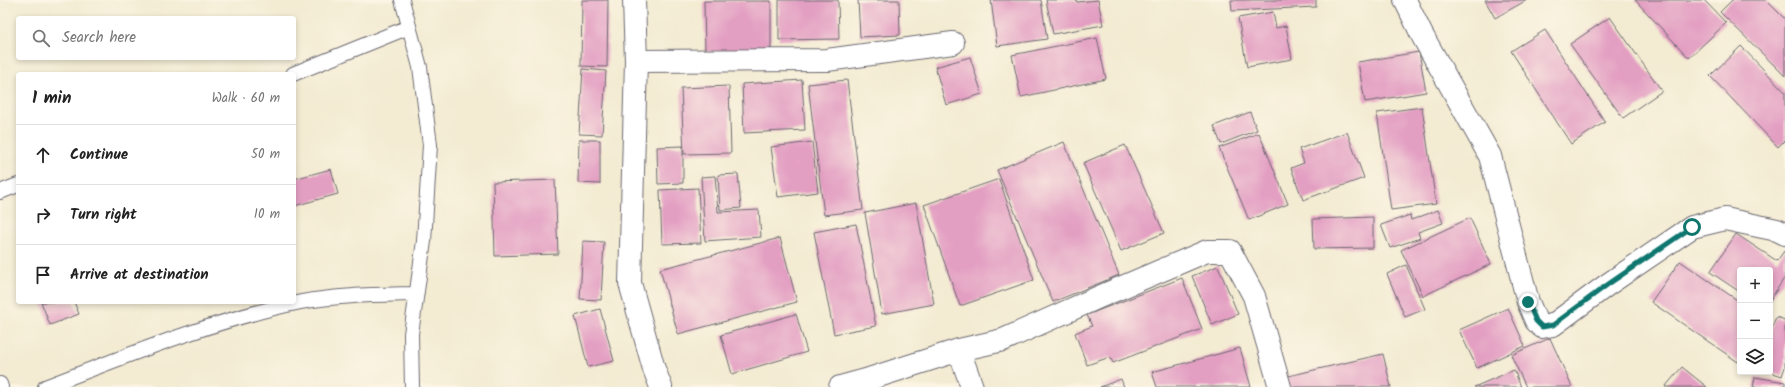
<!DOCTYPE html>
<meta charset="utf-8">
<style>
:root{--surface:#fff;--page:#f6f6f6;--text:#222;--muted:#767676;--line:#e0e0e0}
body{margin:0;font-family:Kalam,sans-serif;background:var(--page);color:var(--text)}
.controls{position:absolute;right:12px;bottom:12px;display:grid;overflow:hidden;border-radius:4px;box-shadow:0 2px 6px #0003}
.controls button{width:36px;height:36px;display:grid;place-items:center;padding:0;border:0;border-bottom:1px solid var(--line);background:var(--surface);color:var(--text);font:20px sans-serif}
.stop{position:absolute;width:12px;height:12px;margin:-9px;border:3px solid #0f766e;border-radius:50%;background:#fff}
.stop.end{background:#0f766e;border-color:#fff;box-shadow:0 1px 4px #0008}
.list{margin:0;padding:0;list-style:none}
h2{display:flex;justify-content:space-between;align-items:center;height:52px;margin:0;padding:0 16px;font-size:17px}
h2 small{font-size:13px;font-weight:400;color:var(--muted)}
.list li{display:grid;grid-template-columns:26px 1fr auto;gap:12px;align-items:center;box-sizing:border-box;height:60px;padding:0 16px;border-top:1px solid var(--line)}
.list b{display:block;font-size:15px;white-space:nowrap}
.list em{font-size:13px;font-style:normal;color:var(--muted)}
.icon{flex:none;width:22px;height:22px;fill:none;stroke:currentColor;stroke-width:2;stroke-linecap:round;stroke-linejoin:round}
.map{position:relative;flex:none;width:1785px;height:387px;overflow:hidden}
.search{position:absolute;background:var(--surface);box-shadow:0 2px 6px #0003;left:16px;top:16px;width:280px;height:44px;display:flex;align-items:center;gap:10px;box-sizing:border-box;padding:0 14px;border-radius:4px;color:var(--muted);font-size:15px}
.panel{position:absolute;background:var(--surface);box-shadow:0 2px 6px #0003;left:16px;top:72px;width:280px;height:232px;border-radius:4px}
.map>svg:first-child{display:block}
.building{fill:#e39fc2}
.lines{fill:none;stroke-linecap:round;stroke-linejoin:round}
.lane-casing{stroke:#6b6870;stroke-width:16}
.street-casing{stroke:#6b6870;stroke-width:24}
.lane{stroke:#fff;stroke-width:14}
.street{stroke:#fff;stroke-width:22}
.route{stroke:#0f766e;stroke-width:5}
</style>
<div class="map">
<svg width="1785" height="387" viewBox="0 0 1785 387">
<rect width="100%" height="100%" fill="#fcf5e5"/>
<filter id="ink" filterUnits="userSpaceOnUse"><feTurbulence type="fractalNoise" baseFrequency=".025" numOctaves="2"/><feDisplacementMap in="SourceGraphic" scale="8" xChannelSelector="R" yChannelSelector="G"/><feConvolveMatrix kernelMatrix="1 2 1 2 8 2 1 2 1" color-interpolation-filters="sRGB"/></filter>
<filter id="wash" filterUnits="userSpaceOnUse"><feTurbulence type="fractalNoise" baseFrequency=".012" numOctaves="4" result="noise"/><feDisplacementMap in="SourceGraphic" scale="16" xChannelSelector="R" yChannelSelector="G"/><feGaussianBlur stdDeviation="0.9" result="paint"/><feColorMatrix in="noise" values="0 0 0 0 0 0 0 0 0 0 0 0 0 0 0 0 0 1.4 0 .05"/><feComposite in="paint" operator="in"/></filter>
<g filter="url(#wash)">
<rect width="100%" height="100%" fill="#f3ebd2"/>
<g id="blocks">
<g class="building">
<polygon points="582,0 608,0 607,67 581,66"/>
<polygon points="779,0 838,0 839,39 779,40"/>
<polygon points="858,0 899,0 900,35 860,37"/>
<polygon points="991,0 1041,0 1047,39 997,46"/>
<polygon points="1046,0 1076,0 1077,2 1098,0 1103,25 1053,34"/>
<polygon points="1231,0 1316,0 1316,7 1232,11"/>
<polygon points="1485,0 1527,0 1495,18"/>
<polygon points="1635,0 1704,0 1726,23 1689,58"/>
<polygon points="1732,0 1766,0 1785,19 1785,76 1720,12"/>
<polygon points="704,1 771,1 771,51 705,52"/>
<polygon points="1273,12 1276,28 1286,26 1292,59 1247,67 1238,18"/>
<polygon points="1610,17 1662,91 1623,118 1570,44"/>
<polygon points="1545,30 1605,122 1571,144 1511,51"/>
<polygon points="1097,38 1106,79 1021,97 1012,55"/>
<polygon points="1741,46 1785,92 1785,140 1778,147 1710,76"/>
<polygon points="1419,52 1426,92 1365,102 1358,62"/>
<polygon points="970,57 982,94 946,105 935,67"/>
<polygon points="583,69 606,71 602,135 579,134"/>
<polygon points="802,80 805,130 744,133 742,84"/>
<polygon points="847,80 863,210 824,215 808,84"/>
<polygon points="729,86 731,153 684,154 681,88"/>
<polygon points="1422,107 1436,204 1391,210 1377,113"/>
<polygon points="1250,112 1257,130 1221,144 1214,126"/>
<polygon points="1347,132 1364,178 1303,200 1291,168 1304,163 1299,149"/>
<polygon points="1259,133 1288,204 1249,220 1219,148"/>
<polygon points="579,140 600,140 600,184 578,183"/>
<polygon points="812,142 818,192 778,197 771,147"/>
<polygon points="1064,142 1119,275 1053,302 997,170"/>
<polygon points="1125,145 1164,233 1121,251 1083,163"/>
<polygon points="683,146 683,183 658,184 657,147"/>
<polygon points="331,169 338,194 294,206 294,179"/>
<polygon points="738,174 741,208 720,210 718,175"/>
<polygon points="715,176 718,212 759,210 761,237 705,241 701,177"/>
<polygon points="999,179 1034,280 960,306 924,205"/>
<polygon points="555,180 558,254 495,256 493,182"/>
<polygon points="698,188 701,243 662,244 660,190"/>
<polygon points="916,203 934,304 882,314 865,213"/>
<polygon points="1438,210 1443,223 1418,232 1420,238 1390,248 1381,225 1410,215 1411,220"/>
<polygon points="1373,217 1373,248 1314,249 1313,219"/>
<polygon points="1470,218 1491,264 1423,296 1401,250"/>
<polygon points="856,224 876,326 834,334 814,232"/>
<polygon points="1736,234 1777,261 1784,251 1785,252 1785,277 1770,300 1770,270 1740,270 1740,292 1710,272"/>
<polygon points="780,238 797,302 678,334 660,269"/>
<polygon points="583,241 604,242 601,300 580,299"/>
<polygon points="1680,261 1740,302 1740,359 1738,362 1651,302"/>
<polygon points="1406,265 1425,309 1405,317 1387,274"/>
<polygon points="1218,266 1238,314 1212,325 1192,276"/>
<polygon points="1182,278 1202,329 1113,363 1110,357 1087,365 1075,333 1092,326 1087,315"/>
<polygon points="41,302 74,302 79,314 50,325"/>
<polygon points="1508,308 1525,346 1477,368 1459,330"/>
<polygon points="600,309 614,361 588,367 575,316"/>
<polygon points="796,314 807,352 732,374 721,335"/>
<polygon points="1776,317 1785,320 1785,367 1782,376 1770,372 1770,332"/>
<polygon points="1550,338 1572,387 1526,387 1511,355"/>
<polygon points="1240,348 1251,387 1157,387 1152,372"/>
<polygon points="1383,354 1391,387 1287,387 1284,377"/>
<polygon points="1682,367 1707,387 1665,387"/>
<polygon points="1514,370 1521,387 1474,387"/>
<polygon points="1755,377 1785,382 1785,387 1753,387"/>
<polygon points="1121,379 1124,387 1100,387"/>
</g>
</g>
</g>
<g filter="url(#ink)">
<use href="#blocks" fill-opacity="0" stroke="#6b6870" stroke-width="1"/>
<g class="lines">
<g class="lane-casing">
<g id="lane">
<polyline points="402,0 420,67 430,145 424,241 411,334 412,387"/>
<polyline points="293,74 409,27"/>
<polyline points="0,192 18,185"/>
<polyline points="0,384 1,387"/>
<path d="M 45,387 C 129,355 213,320 301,302 C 339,295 378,295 416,294"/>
</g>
</g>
<g class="street-casing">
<g id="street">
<polyline points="634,0 636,61 630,283 654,369 661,387"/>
<polyline points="1405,0 1422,35 1490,156 1528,302 1536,321 1542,327 1553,325 1607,285 1692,227 1725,219 1777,230 1785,234"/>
<polyline points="636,61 827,60 953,43"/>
<polyline points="959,350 972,387"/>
<polyline points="840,387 869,379 959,350 1003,340 1099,297 1207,251 1230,251 1254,296 1280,387"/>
</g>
</g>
<use href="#lane" class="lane"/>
<use href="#street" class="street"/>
</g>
</g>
<g class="lines" filter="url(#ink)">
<polyline class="route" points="1528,302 1536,321 1542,327 1553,325 1607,285 1692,227"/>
</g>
</svg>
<div class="controls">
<button>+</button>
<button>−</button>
<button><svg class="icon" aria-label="layers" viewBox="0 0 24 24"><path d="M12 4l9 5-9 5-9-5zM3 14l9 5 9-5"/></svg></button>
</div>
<div class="stop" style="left:1692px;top:227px"></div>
<div class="stop end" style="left:1528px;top:302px"></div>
<div class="search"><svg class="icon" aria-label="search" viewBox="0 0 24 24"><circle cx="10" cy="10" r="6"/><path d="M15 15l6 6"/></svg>Search here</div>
<section class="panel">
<h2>1 min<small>Walk · 60 m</small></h2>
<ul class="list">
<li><svg class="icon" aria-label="ahead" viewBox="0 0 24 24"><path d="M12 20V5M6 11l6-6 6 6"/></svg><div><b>Continue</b></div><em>50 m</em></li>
<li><svg class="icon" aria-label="right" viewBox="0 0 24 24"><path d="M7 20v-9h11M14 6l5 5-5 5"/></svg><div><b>Turn right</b></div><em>10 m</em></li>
<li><svg class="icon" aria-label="arrive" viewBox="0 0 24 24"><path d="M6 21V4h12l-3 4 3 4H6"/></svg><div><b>Arrive at destination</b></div></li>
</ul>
</section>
</div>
